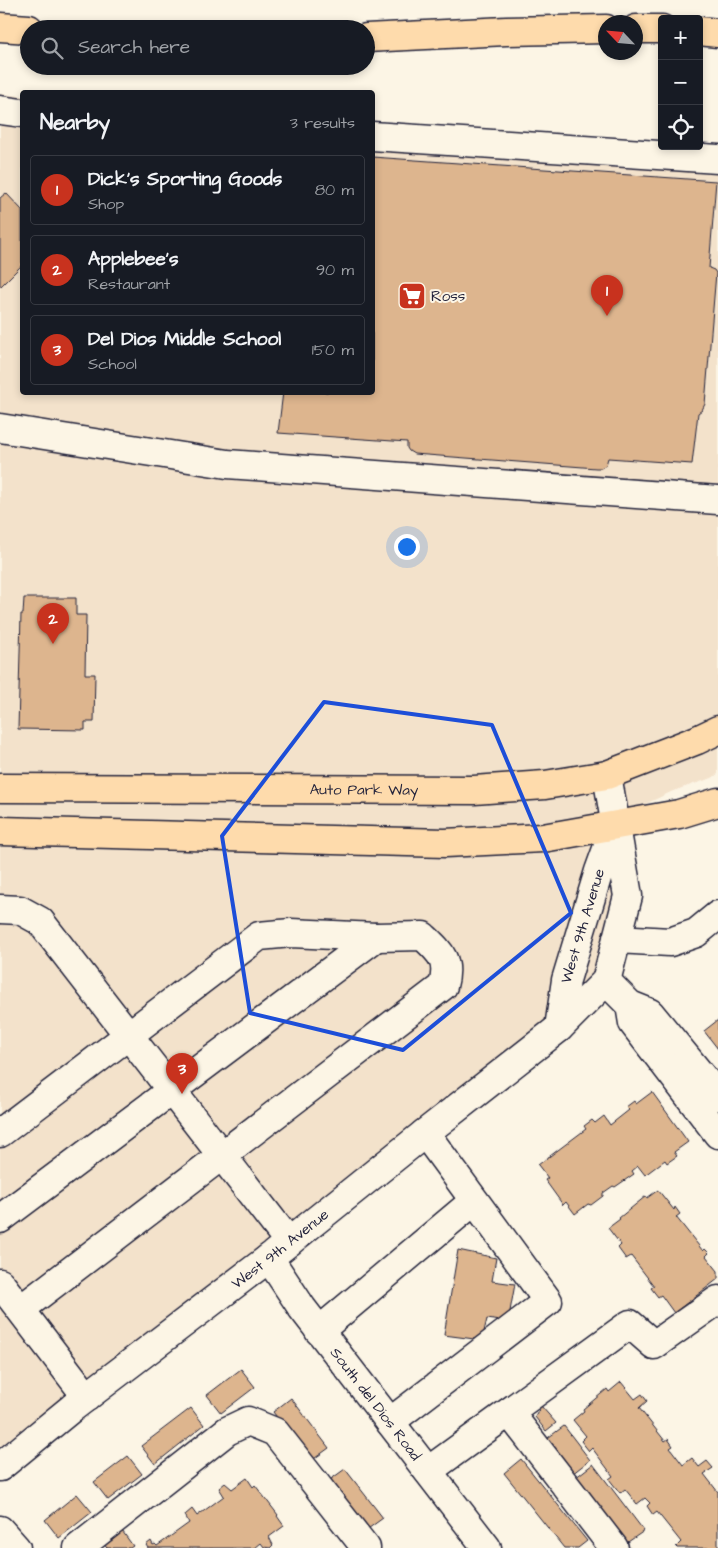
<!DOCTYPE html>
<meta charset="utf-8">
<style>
:root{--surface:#171b24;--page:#242831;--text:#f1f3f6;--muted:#9ea1a6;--line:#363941;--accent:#c8321e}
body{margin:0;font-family:"Architects Daughter",sans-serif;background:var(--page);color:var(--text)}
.controls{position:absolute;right:15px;top:15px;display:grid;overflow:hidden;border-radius:5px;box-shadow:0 2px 8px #0003}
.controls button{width:45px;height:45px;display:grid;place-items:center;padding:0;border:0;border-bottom:1px solid var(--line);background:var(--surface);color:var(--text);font:25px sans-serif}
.compass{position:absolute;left:598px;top:15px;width:45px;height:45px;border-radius:50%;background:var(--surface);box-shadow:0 2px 8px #0003;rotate:296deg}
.you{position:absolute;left:406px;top:546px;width:18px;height:18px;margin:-12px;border:4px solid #fff;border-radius:50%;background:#1a73e8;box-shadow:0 0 0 8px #1a73e833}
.badge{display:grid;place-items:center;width:32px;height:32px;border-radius:50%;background:var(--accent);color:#fff;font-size:16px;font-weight:700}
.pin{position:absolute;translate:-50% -41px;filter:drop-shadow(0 1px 2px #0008)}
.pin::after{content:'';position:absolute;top:26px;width:18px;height:15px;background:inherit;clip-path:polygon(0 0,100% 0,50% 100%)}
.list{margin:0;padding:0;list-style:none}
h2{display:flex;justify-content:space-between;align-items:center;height:65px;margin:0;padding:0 20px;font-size:21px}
h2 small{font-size:16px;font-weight:400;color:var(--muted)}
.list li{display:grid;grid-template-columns:32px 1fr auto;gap:15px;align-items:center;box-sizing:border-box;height:70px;margin:0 10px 10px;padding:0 10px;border:1px solid var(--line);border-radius:5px}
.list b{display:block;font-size:19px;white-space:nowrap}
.list p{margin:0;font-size:16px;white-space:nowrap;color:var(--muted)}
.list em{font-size:16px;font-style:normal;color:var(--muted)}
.icon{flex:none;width:28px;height:28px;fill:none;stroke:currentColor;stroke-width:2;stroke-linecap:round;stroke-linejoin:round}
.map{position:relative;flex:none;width:718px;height:1548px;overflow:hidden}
.search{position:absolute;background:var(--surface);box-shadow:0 2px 8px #0003;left:20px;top:20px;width:355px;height:55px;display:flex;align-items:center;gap:12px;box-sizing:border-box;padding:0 18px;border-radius:28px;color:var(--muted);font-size:19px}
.panel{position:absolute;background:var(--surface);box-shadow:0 2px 8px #0003;left:20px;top:90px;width:355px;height:305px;border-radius:5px}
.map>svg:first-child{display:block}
.built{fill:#f3e2cb}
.building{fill:#ddb58e;stroke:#22223b}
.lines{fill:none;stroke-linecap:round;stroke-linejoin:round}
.minor-casing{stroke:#22223b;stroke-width:31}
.major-casing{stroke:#22223b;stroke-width:31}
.highway-casing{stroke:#22223b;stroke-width:31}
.minor{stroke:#fcf5e5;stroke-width:28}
.major{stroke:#fedbac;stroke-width:28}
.highway{stroke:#fedbac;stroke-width:28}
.marked{fill:none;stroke:#1d4ed8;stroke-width:4;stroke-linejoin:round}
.labels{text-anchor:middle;stroke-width:4;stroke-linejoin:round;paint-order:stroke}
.poi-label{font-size:15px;fill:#22223b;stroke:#fcf5e5;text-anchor:start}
.street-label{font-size:15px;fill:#22223b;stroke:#fcf5e5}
</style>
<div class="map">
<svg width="718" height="1548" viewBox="0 0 718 1548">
<rect width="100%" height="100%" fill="#fcf5e5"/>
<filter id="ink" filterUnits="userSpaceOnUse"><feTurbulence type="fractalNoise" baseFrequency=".02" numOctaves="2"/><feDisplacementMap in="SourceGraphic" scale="10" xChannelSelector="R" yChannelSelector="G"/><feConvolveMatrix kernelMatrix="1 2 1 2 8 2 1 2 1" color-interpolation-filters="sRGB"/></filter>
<g filter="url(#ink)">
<polygon class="built" points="0,94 22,96 22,392 372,392 373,123 718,150 718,774 712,778 673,791 635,809 623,869 606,981 0,1467"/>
<g class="building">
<polygon points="372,157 716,181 709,268 714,270 716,273 705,404 702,410 698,413 692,464 608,458 606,465 601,468 596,468 414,454 409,451 407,448 407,442 278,433 283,392 372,392"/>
<polygon points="6,193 22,210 22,265 0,287 0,198"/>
<polygon points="24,598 76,598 76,615 86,615 85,674 95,674 94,722 85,722 85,730 18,729 21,614 23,614"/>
<polygon points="718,1020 718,1049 704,1031"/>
<polygon points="652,1092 688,1142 674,1152 677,1156 667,1163 665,1160 645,1175 638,1166 632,1171 634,1174 615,1187 613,1186 603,1193 603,1196 591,1205 588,1204 575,1214 566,1202 563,1205 545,1180 548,1178 538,1165 586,1129 584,1126 592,1120 595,1123 604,1116 610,1125 629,1110 626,1107 634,1101 636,1104"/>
<polygon points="658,1190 674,1210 675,1207 680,1214 676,1217 703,1251 705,1249 709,1253 706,1256 718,1271 718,1279 674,1313 661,1295 658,1297 651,1288 654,1286 631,1256 626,1259 618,1248 621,1245 608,1228 620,1219 619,1218 646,1196 647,1198"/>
<polygon points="458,1250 496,1258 492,1281 515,1284 508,1322 487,1319 482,1340 444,1335"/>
<polygon points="241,1369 255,1387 221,1413 207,1395"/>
<polygon points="621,1382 635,1399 642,1394 647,1401 639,1408 665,1441 668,1439 673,1446 670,1448 683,1465 692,1458 699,1467 707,1461 713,1468 704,1474 718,1492 718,1548 677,1548 676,1547 681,1542 657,1512 653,1515 647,1506 650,1503 645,1498 637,1504 625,1489 620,1493 609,1479 613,1476 592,1448 589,1451 581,1441 586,1436 573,1420 584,1411 583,1409 607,1389 609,1392"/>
<polygon points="291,1398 329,1448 311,1461 273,1412"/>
<polygon points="541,1406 556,1423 546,1431 535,1417"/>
<polygon points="191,1408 204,1425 155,1464 141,1446"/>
<polygon points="564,1426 590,1460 572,1474 545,1440"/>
<polygon points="128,1456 142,1474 108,1500 94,1482"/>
<polygon points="521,1459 587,1541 578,1548 564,1548 504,1473"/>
<polygon points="593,1464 644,1531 625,1544 575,1478"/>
<polygon points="345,1469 383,1518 365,1531 327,1482"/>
<polygon points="247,1478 253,1487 255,1485 278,1515 277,1516 284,1526 269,1537 273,1545 270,1548 264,1547 261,1543 255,1548 148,1548 146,1545 151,1541 153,1545 155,1544 157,1546 189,1523 185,1515 192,1509 197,1516 224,1496 219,1488 225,1483 232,1489"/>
<polygon points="77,1494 92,1512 59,1538 45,1520"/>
<polygon points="120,1528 133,1546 130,1548 107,1548 102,1542"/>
</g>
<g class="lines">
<g class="minor-casing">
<g id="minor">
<polyline points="0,110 22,113"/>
<polyline points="372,136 718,159"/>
<polyline points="0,428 227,464 718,500"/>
<polyline points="0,909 20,910 40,921 289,1242"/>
<polyline points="617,939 670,942 696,933 718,915"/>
<polyline points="606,981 630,1005 650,1013 718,1096"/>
<polyline points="630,1005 633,1023 718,1134"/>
<path id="s1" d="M 559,1028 L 566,980 L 599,871 L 615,827"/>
<path d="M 0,1133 L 259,936 L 291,933 L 376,937 L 423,936 C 441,953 450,960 443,986 L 21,1309"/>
<polyline points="0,1219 376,937"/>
<path id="s2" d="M 269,1258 L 302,1308 L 487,1548"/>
<polyline points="0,1283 87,1397"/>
<polyline points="319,1331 474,1201"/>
<polyline points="509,1412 614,1548"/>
<polyline points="390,1422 548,1301 425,1133"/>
<path id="s3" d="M 0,1467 L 72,1408 L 269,1258 L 425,1133 L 559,1028 L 606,981 L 628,896 L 607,775"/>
<polyline points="428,1471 630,1324 654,1345 718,1300"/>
<polyline points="0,1530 16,1548"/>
<polyline points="78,1548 227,1431 248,1421 275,1432 366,1548"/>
</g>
</g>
<g class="major-casing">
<g id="major">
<path id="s4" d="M 0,788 L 474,790 L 545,785 L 607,775 L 697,740 L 718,730"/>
<polyline points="0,831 445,843 543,838 679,814 718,802"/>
</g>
</g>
<g class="highway-casing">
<g id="highway">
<polyline points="0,27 29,29"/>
<polyline points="636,29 662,29"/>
<polyline points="699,31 718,33"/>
<polyline points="366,38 506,31 606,29"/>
</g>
</g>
<use href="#minor" class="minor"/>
<use href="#major" class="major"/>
<use href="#highway" class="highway"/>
</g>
</g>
<path class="marked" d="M 324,702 L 492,725 L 571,913 L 403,1050 L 250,1013 L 222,836 Z"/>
<defs>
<g id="supermarket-square" transform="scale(1.4375)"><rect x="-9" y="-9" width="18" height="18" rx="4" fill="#c8321e" stroke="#fcf5e5"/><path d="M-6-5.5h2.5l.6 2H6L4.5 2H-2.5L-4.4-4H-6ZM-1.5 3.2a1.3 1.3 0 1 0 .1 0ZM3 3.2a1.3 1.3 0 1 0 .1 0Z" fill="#fff"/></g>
</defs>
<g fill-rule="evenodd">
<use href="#supermarket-square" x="412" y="296"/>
</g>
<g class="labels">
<g class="poi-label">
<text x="431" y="301">Ross</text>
</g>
<g class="street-label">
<text dy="5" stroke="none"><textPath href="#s4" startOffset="364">Auto Park Way</textPath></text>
<text dy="5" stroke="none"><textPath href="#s1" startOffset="105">West 9th Avenue</textPath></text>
<text dy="5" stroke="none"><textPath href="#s3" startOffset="355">West 9th Avenue</textPath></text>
<text dy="5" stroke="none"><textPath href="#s2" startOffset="181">South del Dios Road</textPath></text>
</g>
</g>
</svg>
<div class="controls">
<button>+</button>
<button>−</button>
<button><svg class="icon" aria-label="locate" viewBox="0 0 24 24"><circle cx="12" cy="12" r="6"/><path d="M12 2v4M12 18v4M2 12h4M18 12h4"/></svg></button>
</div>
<svg class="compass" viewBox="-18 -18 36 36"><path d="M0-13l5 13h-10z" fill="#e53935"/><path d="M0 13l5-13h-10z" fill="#9ea1a6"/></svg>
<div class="you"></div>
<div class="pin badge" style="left:607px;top:316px">1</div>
<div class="pin badge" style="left:53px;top:644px">2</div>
<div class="pin badge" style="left:182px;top:1094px">3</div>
<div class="search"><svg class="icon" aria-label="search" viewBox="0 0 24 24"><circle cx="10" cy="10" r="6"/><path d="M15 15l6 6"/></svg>Search here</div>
<section class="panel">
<h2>Nearby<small>3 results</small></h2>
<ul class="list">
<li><span class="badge">1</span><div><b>Dick's Sporting Goods</b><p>Shop</p></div><em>80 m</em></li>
<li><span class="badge">2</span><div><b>Applebee's</b><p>Restaurant</p></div><em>90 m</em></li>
<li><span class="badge">3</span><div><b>Del Dios Middle School</b><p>School</p></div><em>150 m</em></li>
</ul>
</section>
</div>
